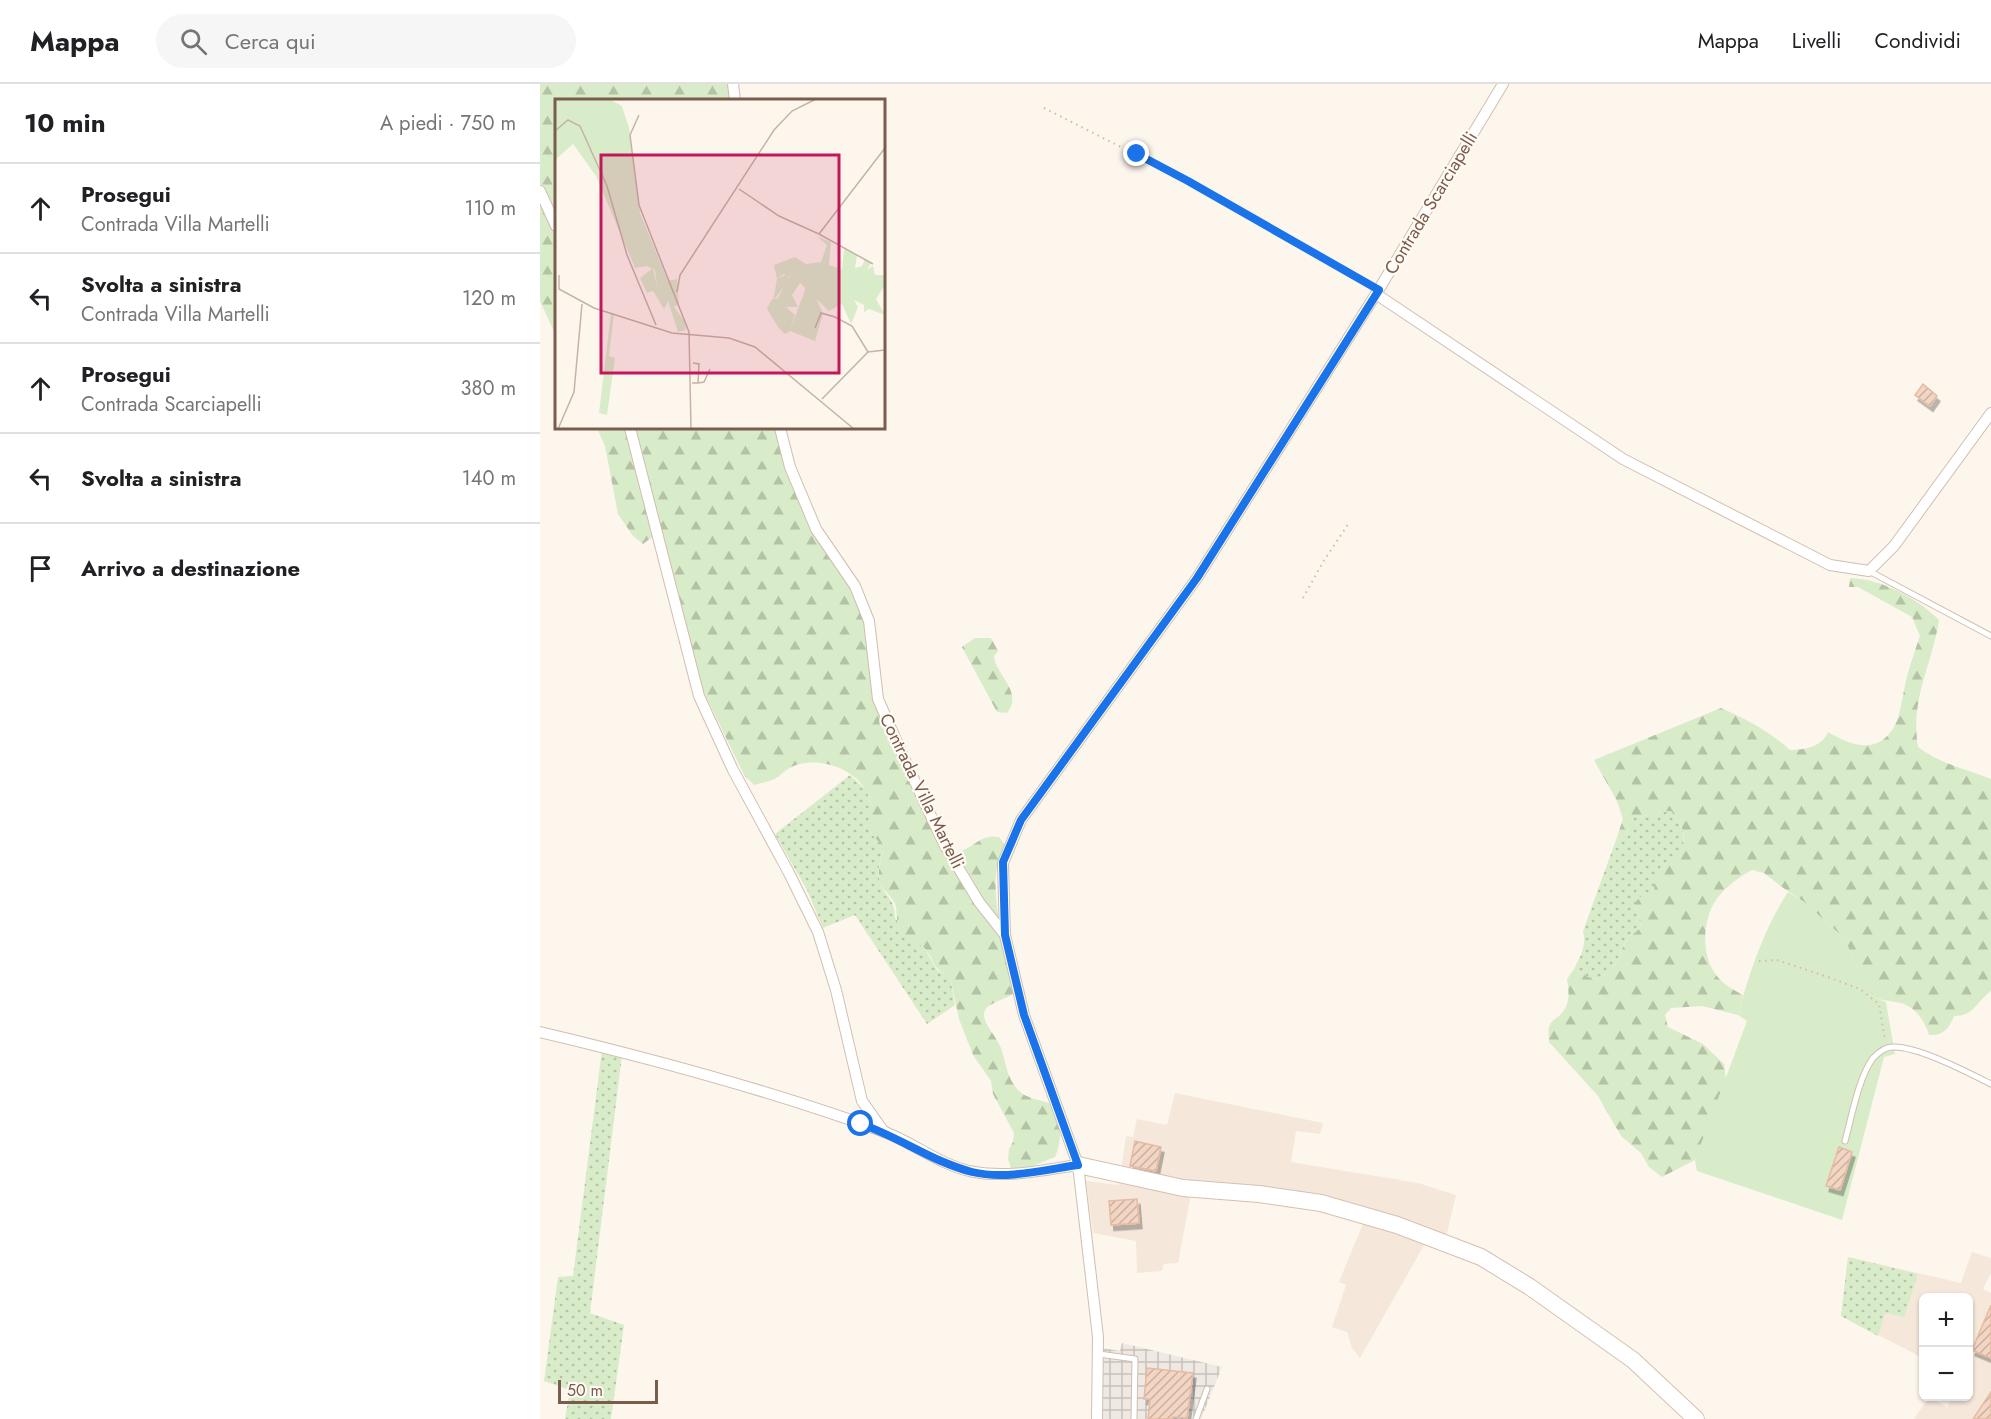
<!DOCTYPE html>
<html lang="it">
<meta charset="utf-8">
<style>
:root{--surface:#fff;--page:#f6f6f6;--text:#202124;--muted:#757577;--line:#e0e0e0}
body{margin:0;font-family:Jost,sans-serif;background:var(--page);color:var(--text)}
.controls{position:absolute;right:18px;bottom:18px;display:grid;overflow:hidden;border-radius:9px;box-shadow:0 2px 4px #0004}
.controls button{width:54px;height:54px;display:grid;place-items:center;padding:0;border:0;border-bottom:2px solid var(--line);background:var(--surface);color:var(--text);font:30px sans-serif}
.scale{position:absolute;left:18px;bottom:15px;width:100px;box-sizing:border-box;padding-left:6px;border:3px solid #7a5c4d;border-top:0;font-size:16px;line-height:21px;white-space:nowrap;color:#7a5c4d;-webkit-text-stroke:4px #fffaf3;paint-order:stroke}
.stop{position:absolute;width:18px;height:18px;margin:-14px;border:4px solid #1a73e8;border-radius:50%;background:#fff}
.stop.end{background:#1a73e8;border-color:#fff;box-shadow:0 2px 6px #0008}
.list{margin:0;padding:0;list-style:none}
h2{display:flex;justify-content:space-between;align-items:center;height:78px;margin:0;padding:0 24px;font-size:26px}
h2 small{font-size:20px;font-weight:400;color:var(--muted)}
.list li{display:grid;grid-template-columns:39px 1fr auto;gap:18px;align-items:center;box-sizing:border-box;height:90px;padding:0 24px;border-top:2px solid var(--line)}
.list b{display:block;font-size:22px;white-space:nowrap}
.list p{margin:0;font-size:20px;white-space:nowrap;color:var(--muted)}
.list em{font-size:20px;font-style:normal;color:var(--muted)}
.icon{flex:none;width:33px;height:33px;fill:none;stroke:currentColor;stroke-width:2;stroke-linecap:round;stroke-linejoin:round}
.map{position:relative;flex:none;width:1451px;height:1335px;overflow:hidden}
header{display:flex;align-items:center;gap:36px;box-sizing:border-box;height:84px;padding:0 30px;background:var(--surface);border-bottom:2px solid var(--line)}
header strong{font-size:28px}
nav{display:flex;gap:33px;margin-inline-start:auto;font-size:21px}
.search{width:420px;height:54px;background:var(--page);display:flex;align-items:center;gap:15px;box-sizing:border-box;padding:0 21px;border-radius:33px;color:var(--muted);font-size:22px}
main{display:flex}
aside{flex:1;background:var(--surface)}
.map>svg:first-child{display:block}
.residential{fill:#f5e8da}
.industrial{fill:url(#industrial-grid)}
.grass{fill:url(#grass-dots)}
.forest{fill:url(#forest-firs)}
.park{fill:#d8ecc9}
.building{fill:url(#building-hatch);stroke:#e6bba3;stroke-width:1.5;filter:url(#shadow)}
.lines{fill:none;stroke-linecap:round;stroke-linejoin:round}
.lane-casing{stroke:#d1beb0;stroke-width:7}
.street-casing{stroke:#d1beb0;stroke-width:12}
.secondary-casing{stroke:#d6c0b0;stroke-width:18}
.path{stroke:#d9b8a5;stroke-width:2;stroke-dasharray:1.5 4.5;stroke-linecap:butt}
.lane{stroke:#fff;stroke-width:5}
.street{stroke:#fff;stroke-width:10}
.secondary{stroke:#fff;stroke-width:16}
.route{stroke:#1a73e8;stroke-width:8}
.labels{text-anchor:middle;stroke-width:4.5;stroke-linejoin:round;paint-order:stroke}
.street-label{font-size:18px;fill:#7a5c4d;stroke:#fffaf3}
.inset-road{fill:none;stroke:#c5b3a7;stroke-width:1.5}
.view{fill:#c2185b;fill-opacity:0.15;stroke:#c2185b;stroke-width:3}
.inset-edge{fill:none;stroke:#7a5c4d;stroke-width:3}
</style>
<header>
<strong>Mappa</strong>
<div class="search"><svg class="icon" aria-label="search" viewBox="0 0 24 24"><circle cx="10" cy="10" r="6"/><path d="M15 15l6 6"/></svg>Cerca qui</div>
<nav><a>Mappa</a><a>Livelli</a><a>Condividi</a></nav>
</header>
<main>
<aside>
<h2>10 min<small>A piedi · 750 m</small></h2>
<ul class="list">
<li><svg class="icon" aria-label="ahead" viewBox="0 0 24 24"><path d="M12 20V5M6 11l6-6 6 6"/></svg><div><b>Prosegui</b><p>Contrada Villa Martelli</p></div><em>110 m</em></li>
<li><svg class="icon" aria-label="left" viewBox="0 0 24 24"><path d="M17 20v-9H6M10 6l-5 5 5 5"/></svg><div><b>Svolta a sinistra</b><p>Contrada Villa Martelli</p></div><em>120 m</em></li>
<li><svg class="icon" aria-label="ahead" viewBox="0 0 24 24"><path d="M12 20V5M6 11l6-6 6 6"/></svg><div><b>Prosegui</b><p>Contrada Scarciapelli</p></div><em>380 m</em></li>
<li><svg class="icon" aria-label="left" viewBox="0 0 24 24"><path d="M17 20v-9H6M10 6l-5 5 5 5"/></svg><div><b>Svolta a sinistra</b></div><em>140 m</em></li>
<li><svg class="icon" aria-label="arrive" viewBox="0 0 24 24"><path d="M6 21V4h12l-3 4 3 4H6"/></svg><div><b>Arrivo a destinazione</b></div></li>
</ul>
</aside>
<div class="map">
<svg width="1451" height="1335" viewBox="0 0 1451 1335">
<defs>
<pattern id="industrial-grid" width="8" height="8" patternUnits="userSpaceOnUse" patternTransform="scale(1.5)"><rect width="8" height="8" fill="#efe9e4"/><path d="M0 4h8M4 0v8" fill="none" stroke="#c7c0bb"/></pattern>
<pattern id="grass-dots" width="8" height="8" patternUnits="userSpaceOnUse" patternTransform="scale(1.5)"><rect width="8" height="8" fill="#d8ecc9"/><path d="M2 2h.1M6 6h.1" fill="none" stroke="#b4c2a5" stroke-width="1.8" stroke-linecap="round"/></pattern>
<pattern id="forest-firs" width="22" height="20" patternUnits="userSpaceOnUse" patternTransform="scale(1.5)"><rect width="22" height="20" fill="#d8ecc9"/><path d="M5 1l3.5 6h-7zM16 11l3.5 6h-7z" fill="#b4c2a5"/></pattern>
<pattern id="building-hatch" width="6" height="6" patternUnits="userSpaceOnUse" patternTransform="scale(1.5)"><rect width="6" height="6" fill="#f3d5c3"/><path d="M-1 1l2-2M0 6l6-6M5 7l2-2" fill="none" stroke="#cab0a1"/></pattern>
<filter id="shadow"><feDropShadow dx="3" dy="5.5" stdDeviation="0" flood-color="#0004"/></filter>
</defs>
<rect width="100%" height="100%" fill="#fdf6ec"/>
<g class="residential">
<polygon points="635,1009 783,1039 780,1050 756,1047 751,1078 878,1099 916,1111 906,1153 828,1125 651,1110 638,1179 624,1180 622,1187 597,1189 596,1157 553,1149 546,1097 579,1101 586,1052 593,1053 597,1035 627,1041"/>
<polygon points="824,1137 887,1156 820,1274 812,1264 807,1248 792,1243 806,1201 799,1198"/>
<polygon points="1432,1168 1451,1174 1451,1189 1443,1205 1451,1209 1451,1335 1374,1335 1389,1313 1407,1323 1413,1313 1428,1312 1428,1214 1384,1214 1383,1274 1301,1232 1308,1173 1421,1199"/>
</g>
<polygon class="industrial" points="582,1259 682,1283 661,1335 562,1335 562,1264 580,1267"/>
<g class="grass">
<path d="M 310,691 L 327,707 L 333,730 L 331,749 L 344,764 C 341,774 336,787 340,798 C 345,814 355,813 355,834 L 386,867 L 397,886 L 410,893 L 415,921 L 387,940 L 315,831 L 283,844 L 267,806 L 235,750 Z"/>
<path d="M 1131,727 C 1142,741 1151,759 1136,773 C 1132,776 1128,778 1125,781 C 1119,788 1119,799 1112,806 C 1107,812 1101,812 1094,820 C 1097,827 1103,836 1100,843 C 1098,848 1093,849 1090,853 C 1077,866 1081,884 1059,895 L 1048,893 L 1034,885 C 1040,873 1047,862 1043,847 L 1076,756 L 1087,749 L 1093,733 C 1107,733 1117,728 1131,727 Z"/>
<polygon points="62,966 82,971 50,1229 84,1241 71,1335 25,1335 30,1306 4,1297 18,1193 33,1192"/>
<polygon points="1308,1173 1378,1190 1364,1233 1345,1229 1338,1252 1301,1232"/>
</g>
<g class="forest">
<polygon points="0,0 189,0 192,16 16,16 16,252 0,217"/>
<path d="M 57,344 L 236,344 L 239,358 L 306,495 L 326,541 L 335,618 L 408,772 C 415,769 425,766 431,762 C 442,755 446,751 459,753 L 465,761 C 441,804 470,864 473,910 C 465,915 449,919 445,926 C 442,932 446,939 449,944 C 453,950 458,957 461,964 C 466,979 467,995 479,1007 C 486,1014 500,1016 509,1019 C 520,1039 524,1051 515,1073 L 485,1085 L 471,1084 L 468,1075 L 469,1065 L 473,1058 L 474,1049 L 453,1010 L 451,997 L 433,971 L 419,935 L 410,893 C 391,883 397,881 386,866 C 380,858 373,860 366,855 C 354,846 359,832 355,820 C 352,813 345,808 341,801 C 336,790 341,775 344,764 L 331,749 C 330,735 334,721 326,707 C 314,684 280,673 256,681 C 248,684 243,689 236,694 C 229,698 221,699 214,701 L 204,691 L 160,600 L 119,448 L 103,460 L 93,452 L 78,430 L 65,362 Z"/>
<path d="M 1310,494 C 1342,495 1377,514 1399,536 C 1392,582 1370,614 1378,663 C 1400,680 1426,685 1451,695 L 1451,907 C 1436,918 1434,932 1414,932 C 1409,945 1403,952 1389,951 C 1385,936 1373,920 1356,918 C 1346,916 1343,917 1333,913 L 1327,898 L 1312,875 L 1306,856 L 1264,818 L 1242,803 L 1224,789 L 1212,786 C 1199,793 1185,803 1176,816 C 1163,835 1161,868 1174,888 C 1181,899 1192,905 1203,911 L 1198,931 L 1162,922 L 1131,924 L 1125,931 L 1128,943 L 1163,960 L 1184,980 L 1186,996 L 1155,1076 L 1122,1093 L 1109,1083 L 1101,1069 L 1081,1052 L 1058,1012 L 1009,958 C 1009,953 1008,947 1009,943 C 1011,937 1015,935 1019,932 C 1031,921 1029,909 1027,895 L 1034,885 L 1048,893 L 1059,895 C 1081,884 1077,867 1090,853 C 1093,849 1098,848 1100,843 C 1103,836 1097,827 1094,820 L 1100,813 L 1114,805 C 1115,769 1168,774 1131,727 C 1117,728 1107,733 1093,733 L 1087,749 L 1076,756 L 1083,735 L 1077,717 L 1054,676 L 1181,624 C 1206,635 1230,648 1250,666 C 1265,666 1282,663 1288,648 C 1313,663 1339,671 1355,641 C 1361,628 1363,610 1366,596 C 1370,581 1375,566 1380,552 L 1372,533 L 1318,503 L 1309,503 Z"/>
<path d="M 435,554 L 451,554 L 458,567 L 454,572 C 456,592 484,608 467,629 L 457,628 L 422,563 Z"/>
</g>
<path class="park" d="M 1248,808 L 1264,818 L 1306,856 L 1312,875 L 1327,898 L 1333,913 L 1346,918 L 1355,970 L 1344,973 L 1302,1136 L 1157,1087 L 1155,1076 L 1207,937 L 1198,931 C 1209,889 1225,843 1248,808 Z"/>
<g class="building">
<polygon points="1383,300 1397,312 1390,322 1375,311"/>
<polygon points="595,1057 621,1063 616,1087 590,1082"/>
<polygon points="1299,1063 1312,1068 1300,1106 1286,1102"/>
<polygon points="597,1115 599,1139 571,1141 569,1117"/>
<polygon points="1451,1221 1451,1274 1432,1266"/>
<polygon points="607,1284 653,1289 647,1334 633,1333 632,1335 608,1335 610,1315 604,1315"/>
<polygon points="1451,1308 1451,1335 1433,1335"/>
</g>
<g class="lines">
<g class="lane-casing">
<g id="lane">
<polyline points="1329,487 1451,552"/>
<path d="M 1305,1057 C 1312,1032 1318,995 1333,974 C 1338,969 1345,963 1352,963 C 1376,961 1429,989 1451,1000"/>
<polyline points="559,1270 595,1275 594,1335"/>
<polyline points="656,1335 667,1305"/>
</g>
</g>
<g class="street-casing">
<g id="street">
<polyline points="193,0 195,16"/>
<polyline points="0,107 16,142"/>
<polyline points="836,210 1083,375 1290,481 1329,487 1354,462 1451,329"/>
<polyline points="90,344 159,612 193,686 249,789 278,848 296,906 322,1017 344,1048"/>
<polyline points="240,344 250,383 276,445 315,502 329,537 338,615 363,672 404,760 439,818 465,851 484,931 538,1081 558,1253 557,1335"/>
<polyline points="465,851 463,779 481,736 657,494 836,210 963,0"/>
<path d="M 0,948 C 114,975 232,1007 342,1047 C 373,1058 401,1082 434,1088 C 468,1094 504,1086 538,1081"/>
</g>
</g>
<g class="secondary-casing">
<polyline id="secondary" points="538,1081 643,1104 719,1110 781,1119 857,1141 941,1173 990,1203 1093,1276 1156,1335"/>
</g>
<g class="path">
<polyline points="504,24 648,97 829,200"/>
<polyline points="763,514 783,478 809,439"/>
<polyline points="1219,877 1237,876 1282,891 1320,905 1339,920 1345,956"/>
</g>
<use href="#lane" class="lane"/>
<use href="#street" class="street"/>
<use href="#secondary" class="secondary"/>
</g>
<g class="lines">
<path class="route" d="M 321,1040 C 359,1053 393,1078 432,1088 C 466,1096 504,1086 538,1081 L 484,931 L 465,851 L 463,778 L 481,736 L 657,494 L 839,206 L 648,97 L 597,70"/>
</g>
<g class="labels">
<g class="street-label">
<text transform="translate(891 119) rotate(-59)" y="6">Contrada Scarciapelli</text>
<text transform="translate(382 707) rotate(64)" y="6">Contrada Villa Martelli</text>
</g>
</g>
<g transform="translate(15 15)">
<rect width="330" height="330" fill="#fdf6ec"/>
<path d="M 98,169 L 102,187 L 113,202 L 109,210 L 98,192 L 92,194 L 85,179 ZM 232,175 L 234,181 L 218,202 L 222,180 ZM 56,214 L 59,215 L 54,257 L 60,259 L 52,316 L 44,314 Z" fill="#d8ecc9"/>
<path d="M 0,0 L 54,0 L 67,7 L 74,29 L 85,114 L 113,182 L 122,180 L 124,205 L 119,208 L 130,223 L 131,231 L 123,233 L 113,202 L 102,187 L 100,171 L 92,167 L 80,169 L 41,77 L 21,49 L 18,45 L 0,61 ZM 261,137 L 276,143 L 274,166 L 287,170 L 289,149 L 302,156 L 300,169 L 307,167 L 310,160 L 316,164 L 312,171 L 318,167 L 320,176 L 330,176 L 330,186 L 321,200 L 330,216 L 314,210 L 309,213 L 309,206 L 299,201 L 303,208 L 296,225 L 287,205 L 274,212 L 245,184 L 237,196 L 243,208 L 231,208 L 240,216 L 235,232 L 230,235 L 223,228 L 212,210 L 216,201 L 223,199 L 234,178 L 229,175 L 222,180 L 219,166 L 240,158 L 251,165 L 266,163 L 272,146 Z" fill="#d8ecc9"/>
<path d="M 251,188 L 260,196 L 268,215 L 260,242 L 235,232 Z" fill="#d8ecc9"/>
<path class="inset-road" d="M 84,16 L 75,36 L 84,106 L 134,233 L 136,330M 0,32 L 13,21 L 25,27 L 52,87 L 72,156 L 101,226M 184,90 L 224,117 L 264,135 L 330,49M 264,135 L 318,165M 4,176 L 4,190 L 39,209 L 117,234 L 174,239 L 200,248 L 299,330M 122,193 L 125,176 L 219,31 L 237,12 L 261,0M 260,229 L 266,214 L 280,218 L 297,227 L 313,253M 137,284 L 143,284 L 144,265 L 138,264M 143,284 L 149,283 L 155,270M 267,300 L 313,253 L 330,251M 3,330 L 19,293 L 27,205"/>
<path class="view" d="M 46,56 L 284,56 L 284,274 L 46,274 Z"/>
<rect width="330" height="330" class="inset-edge"/>
</g>
</svg>
<div class="controls">
<button>+</button>
<button>−</button>
</div>
<div class="scale">50 m</div>
<div class="stop" style="left:321px;top:1040px"></div>
<div class="stop end" style="left:597px;top:70px"></div>
</div>
</main>
